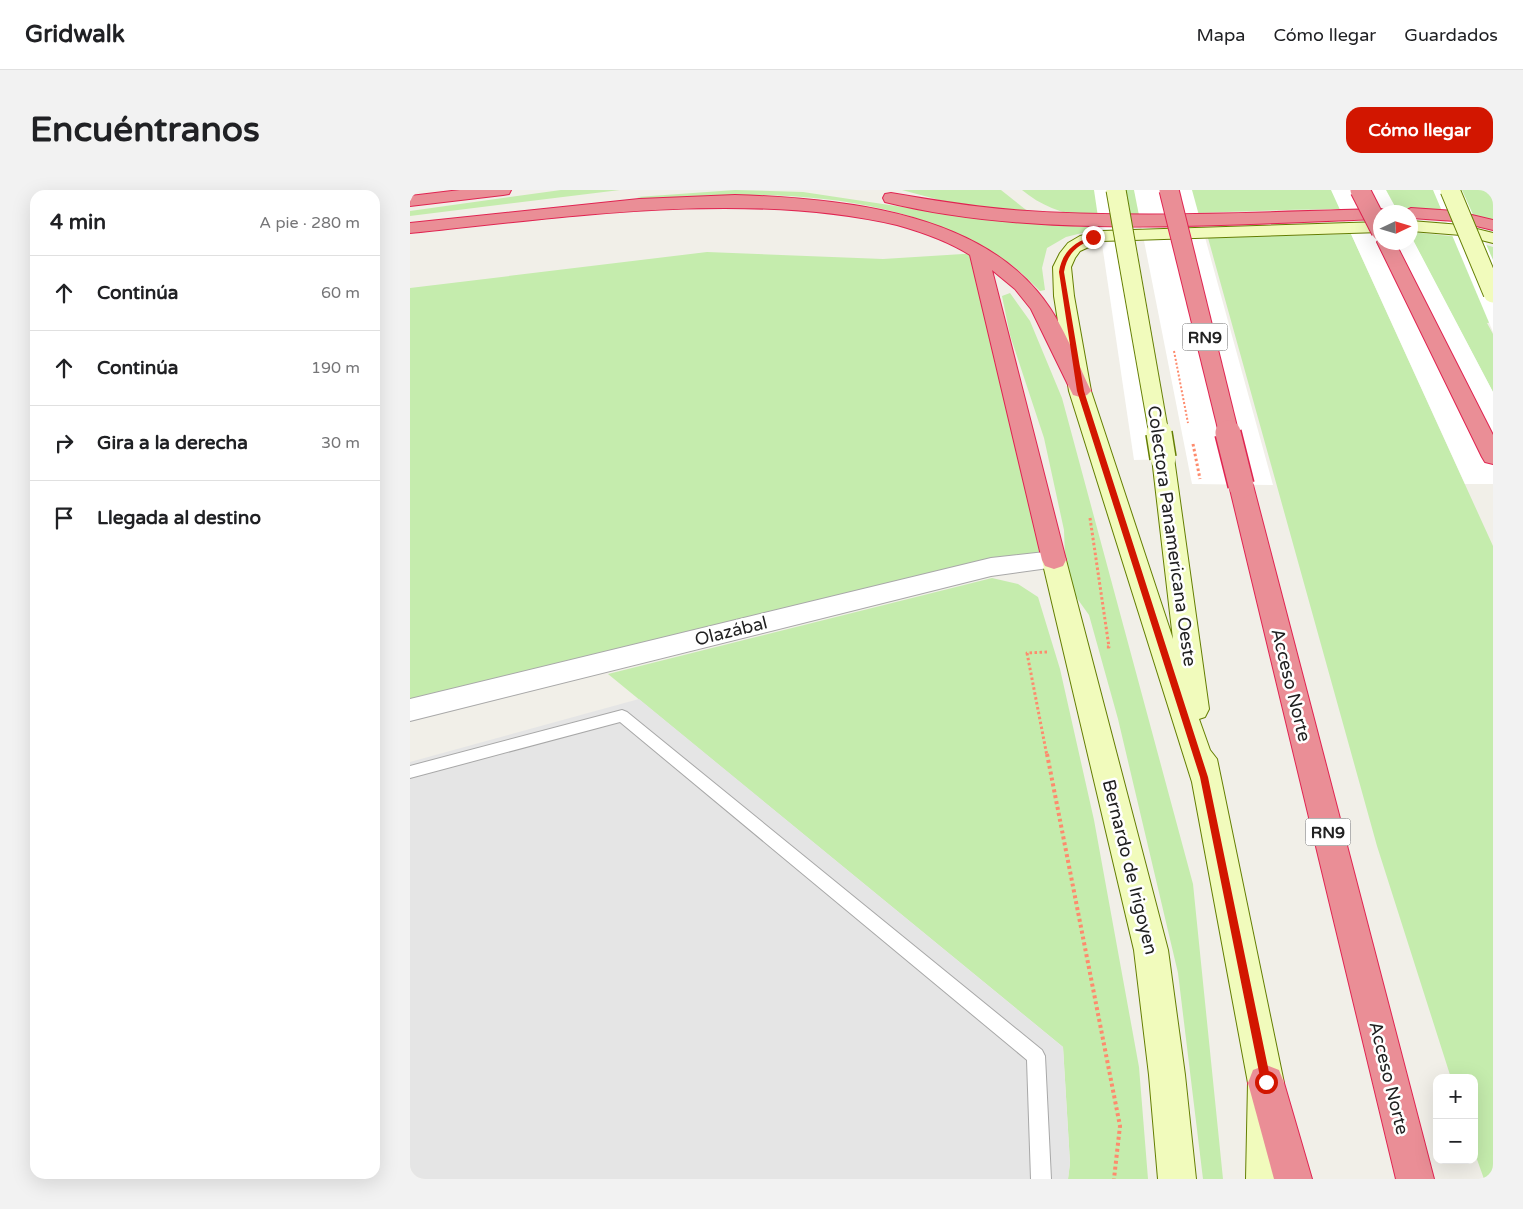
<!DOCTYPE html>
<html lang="es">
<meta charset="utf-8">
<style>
:root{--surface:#fff;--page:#f2f2f2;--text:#202124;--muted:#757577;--line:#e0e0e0;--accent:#d21600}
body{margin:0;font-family:"Varela Round",sans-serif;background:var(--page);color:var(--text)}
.controls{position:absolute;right:15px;bottom:15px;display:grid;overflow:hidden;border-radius:10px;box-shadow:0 5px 20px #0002}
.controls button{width:45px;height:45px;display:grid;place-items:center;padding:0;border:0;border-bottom:1px solid var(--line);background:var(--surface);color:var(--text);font:25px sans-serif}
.compass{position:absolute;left:963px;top:15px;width:45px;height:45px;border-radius:50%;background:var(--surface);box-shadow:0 5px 20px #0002;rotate:86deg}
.stop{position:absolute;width:15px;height:15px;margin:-11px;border:4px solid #d21600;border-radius:50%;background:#fff}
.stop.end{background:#d21600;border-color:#fff;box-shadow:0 1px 5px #0008}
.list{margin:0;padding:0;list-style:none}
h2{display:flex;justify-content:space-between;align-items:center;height:65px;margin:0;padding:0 20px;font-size:21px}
h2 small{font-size:16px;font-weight:400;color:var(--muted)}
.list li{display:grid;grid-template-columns:32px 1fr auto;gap:15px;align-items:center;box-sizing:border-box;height:75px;padding:0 20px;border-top:1px solid var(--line)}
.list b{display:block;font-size:19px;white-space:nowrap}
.list em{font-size:16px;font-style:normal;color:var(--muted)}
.icon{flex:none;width:28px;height:28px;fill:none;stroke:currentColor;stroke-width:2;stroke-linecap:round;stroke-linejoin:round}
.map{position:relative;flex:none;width:1083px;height:989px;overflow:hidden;border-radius:15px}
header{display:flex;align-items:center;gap:30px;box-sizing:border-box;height:70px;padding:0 25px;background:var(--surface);border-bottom:1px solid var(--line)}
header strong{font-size:24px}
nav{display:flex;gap:28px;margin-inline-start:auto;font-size:18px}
.intro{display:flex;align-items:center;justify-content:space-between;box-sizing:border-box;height:120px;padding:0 30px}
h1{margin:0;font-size:35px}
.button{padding:12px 22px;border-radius:15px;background:var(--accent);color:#fff;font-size:18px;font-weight:700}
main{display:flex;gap:30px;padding:0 30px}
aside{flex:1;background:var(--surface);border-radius:15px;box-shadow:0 5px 20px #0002}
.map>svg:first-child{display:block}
.grass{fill:#c5ecad}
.parking{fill:#e5e5e5}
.pier{fill:#fff}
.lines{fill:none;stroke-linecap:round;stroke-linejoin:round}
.lane-casing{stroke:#a8a8a8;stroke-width:2}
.street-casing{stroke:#a8a8a8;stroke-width:2}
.secondary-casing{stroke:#647e02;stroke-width:2}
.highway-casing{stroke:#e02451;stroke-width:2}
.path-far1{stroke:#fd8b6d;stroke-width:3;stroke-dasharray:2.5 2.5;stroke-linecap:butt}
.path{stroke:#fd8b6d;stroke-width:4;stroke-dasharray:3 3;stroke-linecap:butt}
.lane{fill:#fff;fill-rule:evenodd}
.street{fill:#fff;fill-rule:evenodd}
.secondary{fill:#f1fbbc;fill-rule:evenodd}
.highway{fill:#ea8e96;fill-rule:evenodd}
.secondary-bridge-far1-casing{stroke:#647e02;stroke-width:21;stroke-linecap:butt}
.secondary-bridge-casing{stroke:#647e02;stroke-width:28;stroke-linecap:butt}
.highway-bridge-far1-casing{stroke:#e02451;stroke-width:21;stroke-linecap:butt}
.highway-bridge-casing{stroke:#e02451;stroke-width:28;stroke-linecap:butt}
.path-bridge-far1{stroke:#fd8b6d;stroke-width:2;stroke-dasharray:2 2;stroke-linecap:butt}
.path-bridge{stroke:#fd8b6d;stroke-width:3;stroke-dasharray:2.5 2.5;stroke-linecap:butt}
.secondary-bridge-far1{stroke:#f1fbbc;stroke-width:19}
.secondary-bridge{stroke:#f1fbbc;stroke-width:25}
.highway-bridge-far1{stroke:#ea8e96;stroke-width:19}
.highway-bridge{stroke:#ea8e96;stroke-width:25}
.route{fill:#d21600}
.labels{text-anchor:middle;stroke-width:5;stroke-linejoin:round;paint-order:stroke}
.shield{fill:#fff;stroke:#646464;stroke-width:1}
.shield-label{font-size:16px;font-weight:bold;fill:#212121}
.street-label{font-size:18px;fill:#212121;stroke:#fff}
</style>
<header>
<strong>Gridwalk</strong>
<nav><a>Mapa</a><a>Cómo llegar</a><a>Guardados</a></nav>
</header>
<div class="intro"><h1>Encuéntranos</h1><a class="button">Cómo llegar</a></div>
<main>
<aside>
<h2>4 min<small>A pie · 280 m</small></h2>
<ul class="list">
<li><svg class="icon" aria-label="ahead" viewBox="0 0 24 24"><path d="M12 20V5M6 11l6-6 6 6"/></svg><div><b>Continúa</b></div><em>60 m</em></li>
<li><svg class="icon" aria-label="ahead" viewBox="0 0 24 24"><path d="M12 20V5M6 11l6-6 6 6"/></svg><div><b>Continúa</b></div><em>190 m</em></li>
<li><svg class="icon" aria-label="right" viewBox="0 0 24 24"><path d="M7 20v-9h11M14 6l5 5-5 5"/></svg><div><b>Gira a la derecha</b></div><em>30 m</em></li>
<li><svg class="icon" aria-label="arrive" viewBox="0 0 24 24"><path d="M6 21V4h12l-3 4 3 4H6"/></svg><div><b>Llegada al destino</b></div></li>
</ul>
</aside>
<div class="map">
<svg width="1083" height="989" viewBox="0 0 1083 989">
<rect width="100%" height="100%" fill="#f1efe8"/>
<g class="grass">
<polygon points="151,0 210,0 0,26 0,21"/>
<path d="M 325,0 L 393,2 L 579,30 L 692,38 L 656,47 L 637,58 L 632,78 L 635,100 L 630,101 C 620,91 610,81 599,73 C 491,0 361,0 236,9 L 227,7 Z"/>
<polygon points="492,0 591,0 620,23 563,19"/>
<path d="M 612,0 L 1083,0 L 1083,31 C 1043,16 997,20 956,19 C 862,19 769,24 676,27 C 652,24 630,15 612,0 Z"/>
<polygon points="1001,42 1050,47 1083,57 1083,132 1077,133 1083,144 1083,202 1001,47"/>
<polygon points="941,44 1083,356 1083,989 1074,989 1064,961 1064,888 1041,888 967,656 798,48"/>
<polygon points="297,62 473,69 569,63 644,370 0,520 0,98"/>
<polygon points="600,103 620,131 652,208 783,694 813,989 793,989 768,783 708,529 679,425 656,393 654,340 634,248 600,145 592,106"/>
<polygon points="582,388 608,394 628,407 650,479 684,630 729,877 738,989 658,989 660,973 653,857 198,484"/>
</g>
<polygon class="parking" points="229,509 653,857 660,973 658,989 0,989 0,572"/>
<g class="pier">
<polygon points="684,0 711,0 761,269 724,270"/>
<polygon points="724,0 782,0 863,295 782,294"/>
<polygon points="921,0 976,0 988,22 971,22 971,52 1001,52 1001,46 1083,202 1083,294 1055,294"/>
<polygon points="1023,0 1052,0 1083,70 1083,142"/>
</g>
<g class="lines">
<g class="lane-casing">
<polygon id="lane" points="212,520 217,522 632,860 635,866 641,989 621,989 617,870 210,532 0,588 0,576"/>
</g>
<g class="street-casing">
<polygon id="street" points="644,361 653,364 656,370 653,376 581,386 0,531 0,509 581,368"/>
</g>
<g class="secondary-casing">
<g id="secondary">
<polygon points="1001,31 1051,35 1083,43 1083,53 1051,45 1001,41"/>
<polygon points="971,32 971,42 692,51 670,61 665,68 661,77 664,106 681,201 763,449 742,268 745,263 753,261 761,263 764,268 799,519 795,527 789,529 800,560 807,569 874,893 874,989 836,989 838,893 782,592 659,201 644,106 643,77 650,63 658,53 670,46 692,41"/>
<polygon points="644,361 653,364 656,370 758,760 775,885 786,989 748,989 739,885 724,760 632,370 635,364"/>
</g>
</g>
<g class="highway-casing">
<g id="highway">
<polygon points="50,0 101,0 99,4 93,5 0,16 0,6"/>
<path d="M 481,3 C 522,10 563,17 604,20 C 727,29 849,22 971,19 L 979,22 L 971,22 L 971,29 C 812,34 629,50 475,12 L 473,8 L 475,4 Z"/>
<path d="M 325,5 C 423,8 559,20 627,101 C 652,130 665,167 681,201 L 677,205 L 670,207 L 663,205 L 621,119 L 605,99 L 582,80 L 656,370 L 653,376 L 644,379 L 635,376 L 632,370 L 560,65 C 538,51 512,42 487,35 C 335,0 155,27 0,43 L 0,33 L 229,9 Z"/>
<polygon points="1001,18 1045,21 1083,30 1083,40 1045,31 1001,28 1001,22 993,22"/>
<polygon points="970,48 971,52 985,52 1083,245 1083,274 1075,272 1072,267 967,52"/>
<polygon points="831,287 839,290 843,295 1024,989 986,989 819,295 823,290"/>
<polygon points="856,875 869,880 874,893 902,989 864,989 838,893 843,880"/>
</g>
</g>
<g class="path-far1">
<polyline points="680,328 699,457 696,457"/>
<polyline points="637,462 617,463 637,566"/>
</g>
<polyline class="path" points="637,564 710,936 704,989"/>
<use href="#lane" class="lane"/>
<use href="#street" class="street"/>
<use href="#secondary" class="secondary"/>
<use href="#highway" class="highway"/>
<g class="secondary-bridge-far1-casing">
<g id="secondary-bridge-far1">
<polyline points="706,0 749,244"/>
<polyline points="1040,0 1083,103"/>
</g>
</g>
<g class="secondary-bridge-casing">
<polyline id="secondary-bridge" points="749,243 753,268"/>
</g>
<g class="highway-bridge-far1-casing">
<g id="highway-bridge-far1">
<polyline points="759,0 819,244"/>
<polyline points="950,0 971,41"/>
</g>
</g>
<g class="highway-bridge-casing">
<polyline id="highway-bridge" points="818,243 831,295"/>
</g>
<polyline class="path-bridge-far1" points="764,161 778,233"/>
<polyline class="path-bridge" points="783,254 790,289"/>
<use href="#secondary-bridge-far1" class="secondary-bridge-far1"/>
<use href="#secondary-bridge" class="secondary-bridge"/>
<use href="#highway-bridge-far1" class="highway-bridge-far1"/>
<use href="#highway-bridge" class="highway-bridge"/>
</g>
<path class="route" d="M 683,46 L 685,48 C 668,55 657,63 654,82 L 674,201 L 798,587 L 861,892 L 856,898 L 851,892 L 790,587 L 667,201 L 649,82 C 652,62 664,52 683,46 Z"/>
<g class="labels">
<g class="shield">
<rect x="772.5" y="133.5" width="45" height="27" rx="4"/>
<rect x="895.5" y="628.5" width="45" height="27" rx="4"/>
</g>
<g class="shield-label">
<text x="795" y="153">RN9</text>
<text x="918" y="648">RN9</text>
</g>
<g class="street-label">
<text transform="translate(762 346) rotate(82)" y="6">Colectora Panamericana Oeste</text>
<text transform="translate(321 441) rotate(-14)" y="6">Olazábal</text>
<text transform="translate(881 495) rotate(76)" y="6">Acceso Norte</text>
<text transform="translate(720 677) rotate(76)" y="6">Bernardo de Irigoyen</text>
<text transform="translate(979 888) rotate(76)" y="6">Acceso Norte</text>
</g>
</g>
</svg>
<div class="controls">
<button>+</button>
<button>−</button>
</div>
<svg class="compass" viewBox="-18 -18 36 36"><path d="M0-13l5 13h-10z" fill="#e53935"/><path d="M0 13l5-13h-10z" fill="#757577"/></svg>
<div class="stop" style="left:856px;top:892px"></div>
<div class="stop end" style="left:683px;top:47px"></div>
</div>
</main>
